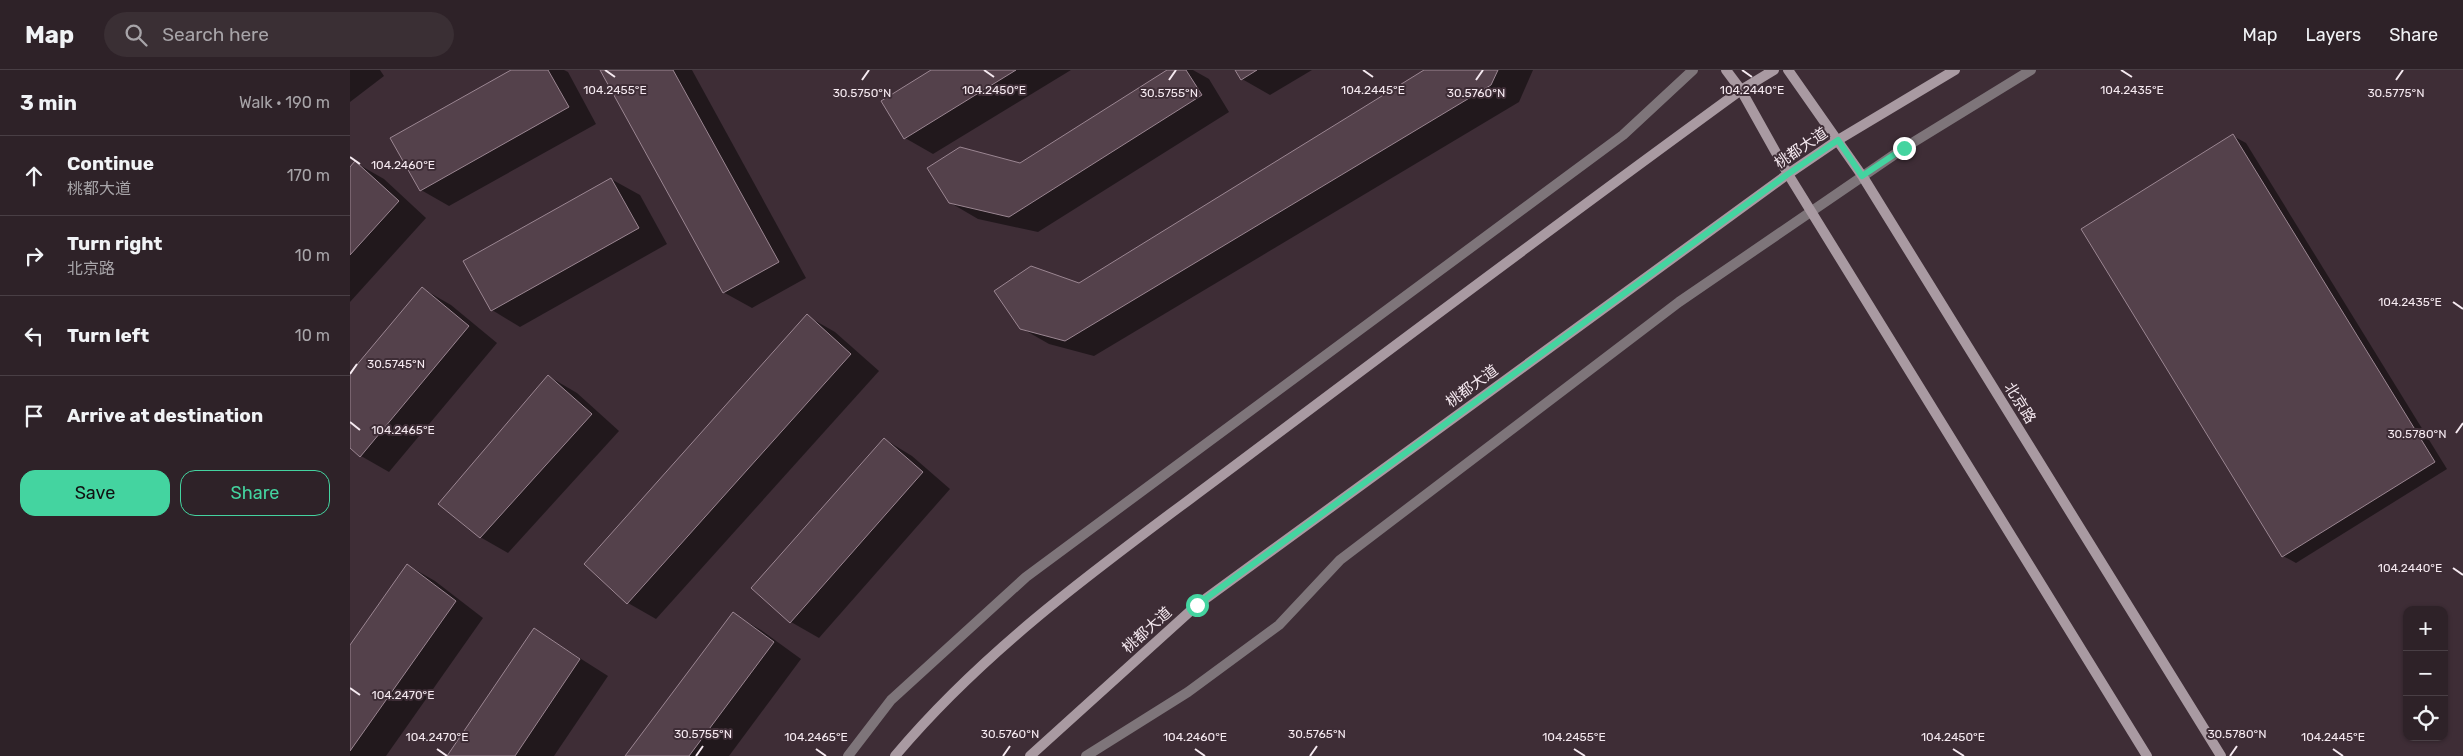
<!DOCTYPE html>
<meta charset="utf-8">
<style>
:root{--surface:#2e2228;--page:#3a2f34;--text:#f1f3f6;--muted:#a7a4a8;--line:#493f45;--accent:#44d4a0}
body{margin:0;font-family:Rubik,"Noto Sans SC",sans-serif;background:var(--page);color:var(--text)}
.controls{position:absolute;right:15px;bottom:15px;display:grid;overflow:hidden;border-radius:10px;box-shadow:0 1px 4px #0004}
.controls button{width:45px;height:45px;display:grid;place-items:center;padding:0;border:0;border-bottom:1px solid var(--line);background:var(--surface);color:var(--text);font:25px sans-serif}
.stop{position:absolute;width:15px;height:15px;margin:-11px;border:4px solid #44d4a0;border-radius:50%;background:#fff}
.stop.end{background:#44d4a0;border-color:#fff;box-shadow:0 1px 5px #0008}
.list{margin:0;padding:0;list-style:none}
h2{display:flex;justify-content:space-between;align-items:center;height:65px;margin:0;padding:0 20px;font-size:21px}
h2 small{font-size:16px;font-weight:400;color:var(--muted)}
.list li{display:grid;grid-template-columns:32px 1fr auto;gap:15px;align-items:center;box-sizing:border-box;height:80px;padding:0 20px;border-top:1px solid var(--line)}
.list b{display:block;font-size:19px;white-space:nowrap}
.list p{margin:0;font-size:16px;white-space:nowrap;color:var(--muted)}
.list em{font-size:16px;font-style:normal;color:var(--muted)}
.actions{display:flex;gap:10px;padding:15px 20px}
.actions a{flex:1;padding:11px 0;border:1px solid var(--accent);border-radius:15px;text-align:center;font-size:18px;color:var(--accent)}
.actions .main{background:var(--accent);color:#111}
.icon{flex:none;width:28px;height:28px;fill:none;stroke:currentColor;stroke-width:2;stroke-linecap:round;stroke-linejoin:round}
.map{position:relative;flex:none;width:2113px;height:686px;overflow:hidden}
header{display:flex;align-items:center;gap:30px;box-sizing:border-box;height:70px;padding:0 25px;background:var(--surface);border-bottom:1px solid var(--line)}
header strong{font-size:24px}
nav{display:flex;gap:28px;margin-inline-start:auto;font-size:18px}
.search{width:350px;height:45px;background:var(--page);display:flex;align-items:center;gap:12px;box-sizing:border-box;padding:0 18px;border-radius:28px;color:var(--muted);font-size:19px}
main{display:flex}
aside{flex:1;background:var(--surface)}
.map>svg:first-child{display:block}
.shadow{fill:#0007}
.building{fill:#54414b;stroke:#9b8692}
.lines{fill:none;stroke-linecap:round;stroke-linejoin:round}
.street{stroke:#7e757a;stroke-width:10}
.secondary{stroke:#a99aa2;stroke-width:10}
.route{stroke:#44d4a0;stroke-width:6}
.ticks{fill:none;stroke:#f5e9f0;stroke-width:2}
.labels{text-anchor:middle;stroke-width:4;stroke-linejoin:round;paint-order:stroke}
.street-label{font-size:15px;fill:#f5e9f0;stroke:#3e2d36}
.ticks-label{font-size:12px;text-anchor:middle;fill:#f5e9f0;stroke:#3e2d36;stroke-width:4;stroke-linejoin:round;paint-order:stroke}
</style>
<header>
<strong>Map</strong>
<div class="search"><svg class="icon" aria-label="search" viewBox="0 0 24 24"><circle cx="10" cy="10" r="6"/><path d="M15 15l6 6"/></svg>Search here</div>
<nav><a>Map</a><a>Layers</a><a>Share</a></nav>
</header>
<main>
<aside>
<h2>3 min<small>Walk · 190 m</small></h2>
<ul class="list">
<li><svg class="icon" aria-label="ahead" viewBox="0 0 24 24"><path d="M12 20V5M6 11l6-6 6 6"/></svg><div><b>Continue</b><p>桃都大道</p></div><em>170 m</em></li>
<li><svg class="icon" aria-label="right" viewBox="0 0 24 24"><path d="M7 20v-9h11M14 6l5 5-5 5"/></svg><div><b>Turn right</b><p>北京路</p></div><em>10 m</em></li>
<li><svg class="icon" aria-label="left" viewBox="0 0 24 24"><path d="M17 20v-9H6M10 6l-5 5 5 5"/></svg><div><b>Turn left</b></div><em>10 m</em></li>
<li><svg class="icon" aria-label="arrive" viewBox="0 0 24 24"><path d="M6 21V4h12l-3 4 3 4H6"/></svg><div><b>Arrive at destination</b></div></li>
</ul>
<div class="actions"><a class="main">Save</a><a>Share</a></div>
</aside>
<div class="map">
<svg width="2113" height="686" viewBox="0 0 2113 686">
<rect width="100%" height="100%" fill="#3e2d36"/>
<g class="shadow">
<polygon points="0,0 30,0 34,6 0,32"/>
<polygon points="164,0 214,0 218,2 246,54 99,136 71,120"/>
<polygon points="251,0 342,0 456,208 402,238 373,222"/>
<polygon points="583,0 721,0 583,84 555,68"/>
<polygon points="820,0 843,0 859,9 879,42 688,162 628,149 599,132 670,94"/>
<polygon points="886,0 962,0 920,25 892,9"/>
<polygon points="1076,0 1183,0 1169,32 744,286 699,274 671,258 729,215"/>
<polygon points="1883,66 1896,73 2097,399 1946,493 1933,486"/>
<polygon points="6,93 34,109 76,148 0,232 0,99"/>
<polygon points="261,109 290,125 317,174 170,257 142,240"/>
<polygon points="73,219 101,235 147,273 39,402 11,386 0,376 0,305"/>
<polygon points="457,246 485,262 529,301 306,549 278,533"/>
<polygon points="198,306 227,323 269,361 158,483 130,467"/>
<polygon points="534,369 562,386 600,419 469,568 441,552 402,518"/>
<polygon points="57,495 85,511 133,548 36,686 0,686 0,577"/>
<polygon points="383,544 411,560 451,589 379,686 277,686"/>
<polygon points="184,559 258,606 204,686 98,686"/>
</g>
<g class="building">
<polygon points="161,0 198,0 219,37 70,121 40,68"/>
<polygon points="250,0 323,0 429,192 373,223"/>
<polygon points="581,0 666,0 554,69 531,31"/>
<polygon points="817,0 836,0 852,25 659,147 599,133 577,98 610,77 670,93"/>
<polygon points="885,0 907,0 891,10"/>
<polygon points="1074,0 1148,0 1141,15 715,271 670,259 644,221 681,196 729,213"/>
<polygon points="1883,64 2085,392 1932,487 1731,159"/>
<polygon points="5,91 49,131 0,185 0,97"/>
<polygon points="261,108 289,158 141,241 113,191"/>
<polygon points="72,217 119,256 10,387 0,378 0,303"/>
<polygon points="457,244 501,284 277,534 234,494"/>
<polygon points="198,305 242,344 130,468 88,434"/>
<polygon points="534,368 573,402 440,553 401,518"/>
<polygon points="57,494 106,531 0,681 0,575"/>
<polygon points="383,542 424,572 339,686 275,686"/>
<polygon points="184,558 230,589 165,686 97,686"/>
</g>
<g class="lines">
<g class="street">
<polyline points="498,686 541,630 676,507 1273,65 1343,0"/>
<polyline points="736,686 838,622 929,555 990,490 1329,232 1554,78 1681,0"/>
</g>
<g class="secondary">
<polyline points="1376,0 1391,20 1438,104 1797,686"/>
<polyline points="1438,0 1513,107 1871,686"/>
<path d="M 545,686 C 644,568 773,480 895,388 C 1060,264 1225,141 1391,20 L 1424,0"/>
<polyline points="680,686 847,535 1438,104 1488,70 1605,0"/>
</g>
</g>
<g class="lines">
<polyline class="route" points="847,535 1438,104 1488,70 1512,106 1554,78"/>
</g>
<path class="ticks" d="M 255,0 L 265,7M 634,0 L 644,7M 1013,0 L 1023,7M 1392,0 L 1402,7M 1771,0 L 1782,7M 512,10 L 519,0M 819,10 L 826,0M 1126,10 L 1133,0M 2046,10 L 2053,0M 0,87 L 10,94M 2103,232 L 2113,239M 0,304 L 7,294M 0,352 L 10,360M 2106,363 L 2113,353M 2103,498 L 2113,505M 0,618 L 10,625M 87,679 L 97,686M 466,679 L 476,686M 845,679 L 855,686M 1224,679 L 1235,686M 1603,679 L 1614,686M 1983,679 L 1993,686M 346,686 L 353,676M 653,686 L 660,676M 960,686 L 967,676M 1880,686 L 1887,676"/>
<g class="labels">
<g class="street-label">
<text transform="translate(1451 78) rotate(-34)" y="5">桃都大道</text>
<text transform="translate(1122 316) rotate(-36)" y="5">桃都大道</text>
<text transform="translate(1670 333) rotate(58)" y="5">北京路</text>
<text transform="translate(797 560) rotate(-42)" y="5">桃都大道</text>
</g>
</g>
<g class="ticks-label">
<text x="1782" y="24">104.2435°E</text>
<text x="265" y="24">104.2455°E</text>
<text x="644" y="24">104.2450°E</text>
<text x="1023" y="24">104.2445°E</text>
<text x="1402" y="24">104.2440°E</text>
<text x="512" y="27">30.5750°N</text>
<text x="819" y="27">30.5755°N</text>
<text x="1126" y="27">30.5760°N</text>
<text x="2046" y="27">30.5775°N</text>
<text x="53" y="99">104.2460°E</text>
<text x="2060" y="236">104.2435°E</text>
<text x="46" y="298">30.5745°N</text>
<text x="53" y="364">104.2465°E</text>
<text x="2067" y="368">30.5780°N</text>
<text x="2060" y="502">104.2440°E</text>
<text x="53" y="629">104.2470°E</text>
<text x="353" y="668">30.5755°N</text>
<text x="660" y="668">30.5760°N</text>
<text x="967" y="668">30.5765°N</text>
<text x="1887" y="668">30.5780°N</text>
<text x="87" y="671">104.2470°E</text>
<text x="466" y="671">104.2465°E</text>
<text x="845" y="671">104.2460°E</text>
<text x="1224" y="671">104.2455°E</text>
<text x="1603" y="671">104.2450°E</text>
<text x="1983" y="671">104.2445°E</text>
</g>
</svg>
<div class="controls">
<button>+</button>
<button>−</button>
<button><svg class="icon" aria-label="locate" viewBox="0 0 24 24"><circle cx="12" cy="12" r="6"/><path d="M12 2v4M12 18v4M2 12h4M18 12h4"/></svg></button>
</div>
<div class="stop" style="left:847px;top:535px"></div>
<div class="stop end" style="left:1554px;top:78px"></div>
</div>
</main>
